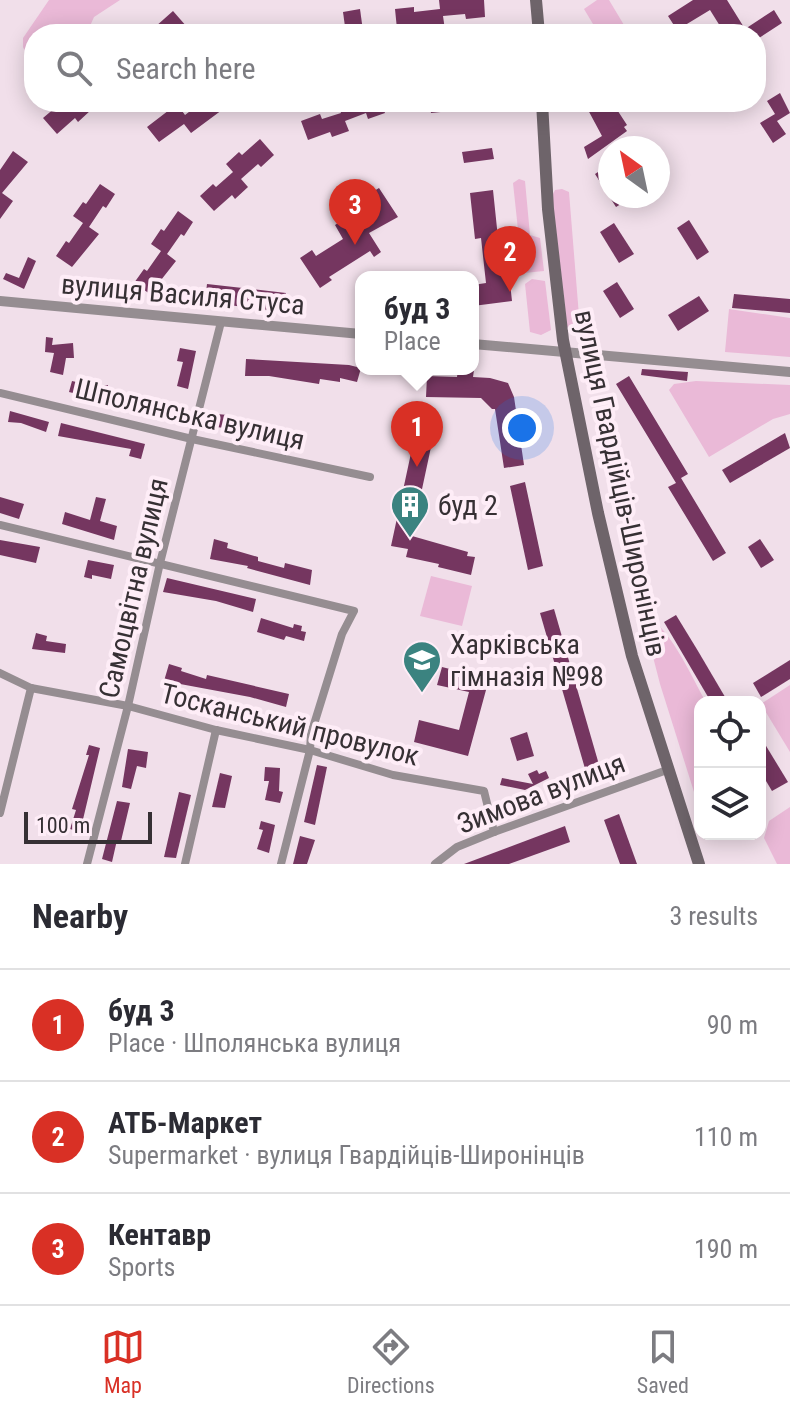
<!DOCTYPE html>
<meta charset="utf-8">
<style>
:root{--surface:#fff;--page:#f2f2f3;--text:#2b2b33;--muted:#7c7c81;--line:#e1e1e2;--accent:#d93025}
body{margin:0;font-family:"Roboto Condensed",sans-serif;background:var(--page);color:var(--text)}
.controls{position:absolute;right:24px;bottom:24px;display:grid;overflow:hidden;border-radius:16px;box-shadow:0 4px 20px #0003}
.controls button{width:72px;height:72px;display:grid;place-items:center;padding:0;border:0;border-bottom:2px solid var(--line);background:var(--surface);color:var(--text);font:40px sans-serif}
.compass{position:absolute;left:598px;top:136px;width:72px;height:72px;border-radius:50%;background:var(--surface);box-shadow:0 4px 20px #0003;rotate:327deg}
.scale{position:absolute;left:24px;bottom:20px;width:128px;box-sizing:border-box;padding-left:8px;border:4px solid #363034;border-top:0;font-size:22px;line-height:28px;white-space:nowrap;color:#363034;-webkit-text-stroke:6px #feedf7;paint-order:stroke}
.you{position:absolute;left:522px;top:428px;width:28px;height:28px;margin:-20px;border:6px solid #fff;border-radius:50%;background:#1a73e8;box-shadow:0 0 0 12px #1a73e833}
.badge{display:grid;place-items:center;width:52px;height:52px;border-radius:50%;background:var(--accent);color:#fff;font-size:26px;font-weight:700}
.pin{position:absolute;translate:-50% -66px;filter:drop-shadow(0 2px 4px #0008)}
.pin::after{content:'';position:absolute;top:42px;width:28px;height:24px;background:inherit;clip-path:polygon(0 0,100% 0,50% 100%)}
.popup{position:absolute;left:355px;top:271px;width:124px;height:104px;box-sizing:border-box;display:grid;place-content:center;border-radius:16px;background:var(--surface);filter:drop-shadow(0 2px 6px #0005);font-size:26px;white-space:nowrap;color:var(--muted)}
.popup b{font-size:30px;color:var(--text)}
.popup::after{content:'';position:absolute;left:50%;top:100%;margin-left:-16px;border:16px solid transparent;border-top-color:var(--surface)}
.list{margin:0;padding:0;list-style:none}
h2{display:flex;justify-content:space-between;align-items:center;height:104px;margin:0;padding:0 32px;font-size:34px}
h2 small{font-size:26px;font-weight:400;color:var(--muted)}
.list li{display:grid;grid-template-columns:52px 1fr auto;gap:24px;align-items:center;box-sizing:border-box;height:112px;padding:0 32px;border-top:2px solid var(--line)}
.list b{display:block;font-size:30px;white-space:nowrap}
.list p{margin:0;font-size:26px;white-space:nowrap;color:var(--muted)}
.list em{font-size:26px;font-style:normal;color:var(--muted)}
.icon{flex:none;width:44px;height:44px;fill:none;stroke:currentColor;stroke-width:2;stroke-linecap:round;stroke-linejoin:round}
.map{position:relative;flex:none;width:790px;height:864px;overflow:hidden}
.search{position:absolute;background:var(--surface);box-shadow:0 4px 20px #0003;left:24px;right:24px;top:24px;height:88px;display:flex;align-items:center;gap:20px;box-sizing:border-box;padding:0 28px;border-radius:32px;color:var(--muted);font-size:30px}
.sheet{height:440px;background:var(--surface)}
nav{display:flex;justify-content:space-around;align-items:center;box-sizing:border-box;height:112px;border-top:2px solid var(--line);background:var(--surface);font-size:22px;color:var(--muted)}
nav a{display:grid;justify-items:center;gap:4px}
nav .on{color:var(--accent)}
.map>svg:first-child{display:block}
.green{fill:#eab9d7}
.building{fill:#753660}
.lines{fill:none;stroke-linecap:round;stroke-linejoin:round}
.minor{stroke:#958d91;stroke-width:8}
.tertiary{stroke:#958d91;stroke-width:10}
.secondary{stroke:#6e646a;stroke-width:12}
.labels{text-anchor:middle;stroke-width:8;stroke-linejoin:round;paint-order:stroke}
.street-label{font-size:28px;fill:#363034;stroke:#feedf7}
.poi-label{font-size:28px;fill:#363034;stroke:#feedf7;text-anchor:start}
</style>
<div class="map">
<svg width="790" height="864" viewBox="0 0 790 864">
<rect width="100%" height="100%" fill="#f1dfea"/>
<g class="green">
<polygon points="49,0 120,0 94,17 90,26 93,34 34,34 34,70 23,47 23,38"/>
<polygon points="597,0 609,0 627,30 621,34 599,34 584,9"/>
<polygon points="519,179 525,181 530,235 540,238 544,271 524,273 522,267 513,183"/>
<polygon points="562,189 569,192 579,316 580,331 577,334 571,333 567,326 552,196 555,190"/>
<polygon points="532,279 545,281 551,330 541,335 530,332 525,284"/>
<polygon points="729,309 790,318 790,357 725,352"/>
<polygon points="696,381 790,385 790,414 773,419 709,457 669,390 674,384"/>
<polygon points="431,576 472,586 462,626 420,616"/>
<path d="M 642,614 C 668,622 692,678 706,702 L 700,702 L 700,811 L 660,684 Z"/>
<polygon points="790,685 790,752 761,704"/>
<polygon points="790,807 790,864 777,864 764,838 769,821"/>
</g>
<g class="building">
<polygon points="439,0 484,0 485,17 466,19 465,14 443,16 445,30 421,32 420,26 397,29 395,9 414,7 414,12 440,9"/>
<polygon points="693,0 727,0 745,29 774,10 782,23 756,40 756,34 725,34 710,10 677,30 668,16"/>
<polygon points="360,9 363,31 346,34 343,12"/>
<polygon points="173,11 187,27 180,34 141,34 152,24 155,27"/>
<polygon points="780,93 790,113 777,121 786,134 773,143 760,123 775,114 767,101"/>
<polygon points="68,102 84,102 91,110 78,122 75,118 57,134 43,118 56,107 59,110"/>
<polygon points="202,102 222,102 226,107 191,133 184,124 159,142 147,127 177,104 185,115"/>
<polygon points="337,102 381,102 385,113 368,119 366,113 345,121 349,131 332,137 330,132 308,140 301,121 320,114 322,119 341,113"/>
<polygon points="406,102 449,102 450,111 431,113 430,108 407,110"/>
<polygon points="596,102 612,102 627,125 624,127 627,131 588,159 584,147 602,136 587,108"/>
<polygon points="260,139 274,155 261,167 258,164 241,179 248,187 235,199 232,195 214,211 200,196 213,184 216,187 233,172 226,164 239,152 242,155"/>
<polygon points="492,148 494,159 464,163 462,152"/>
<polygon points="13,151 28,162 2,193 13,201 0,219 0,170"/>
<polygon points="610,164 610,196 634,196 616,207 595,174"/>
<polygon points="100,184 115,194 106,208 103,206 89,227 99,234 72,267 56,256 66,241 69,243 83,223 73,216 83,202 86,204"/>
<polygon points="379,188 398,217 369,233 381,252 374,257 370,251 329,277 332,280 320,288 300,258 312,250 316,256 343,239 335,225 344,219 352,232 378,215 366,196"/>
<polygon points="493,190 498,238 505,237 512,301 473,306 473,285 486,283 481,238 475,239 470,193"/>
<polygon points="178,211 193,222 184,236 181,234 167,254 176,261 150,294 134,283 144,269 147,271 161,251 151,244 161,229 164,231"/>
<polygon points="689,220 709,252 697,260 677,228"/>
<polygon points="614,223 634,254 619,263 600,232"/>
<polygon points="28,257 36,261 24,289 3,279 6,273 19,278"/>
<polygon points="617,282 634,309 620,318 603,291"/>
<polygon points="207,284 286,293 284,312 205,302"/>
<polygon points="734,294 790,299 790,313 732,308"/>
<polygon points="699,296 709,311 678,331 668,315"/>
<polygon points="46,337 53,338 52,345 73,343 74,358 66,358 63,375 50,372 54,353 45,352"/>
<polygon points="180,348 196,351 188,389 177,386 183,362 177,361"/>
<polygon points="246,359 349,365 361,368 357,382 340,378 340,382 320,379 319,384 269,376 245,376"/>
<polygon points="458,369 474,370 473,377 490,378 508,383 514,397 524,465 504,468 495,409 492,409 481,398 426,397 427,376 457,377"/>
<polygon points="642,369 688,372 687,381 641,375"/>
<polygon points="629,376 688,474 681,478 726,553 713,561 668,487 676,483 616,384"/>
<polygon points="72,381 94,386 108,385 107,401 93,400 93,398 69,392"/>
<polygon points="10,411 49,422 46,432 21,423 8,422"/>
<polygon points="205,413 228,415 304,434 300,447 226,430 226,428 204,426"/>
<polygon points="61,423 145,444 141,459 129,456 131,449 58,436"/>
<polygon points="416,430 434,433 412,536 468,552 467,556 475,557 471,575 438,567 439,564 406,557 408,549 391,546"/>
<polygon points="785,433 790,448 730,483 722,470"/>
<polygon points="525,482 543,566 528,570 510,486"/>
<polygon points="0,497 24,504 19,519 0,513"/>
<polygon points="96,497 106,499 100,521 117,526 114,540 62,524 65,512 90,520"/>
<polygon points="214,539 228,543 227,548 258,557 258,561 284,568 285,563 312,570 310,585 247,568 248,566 210,559"/>
<polygon points="760,539 774,560 761,568 748,547"/>
<polygon points="0,540 40,547 36,563 0,555"/>
<polygon points="88,560 114,565 111,579 92,575 92,579 84,577"/>
<polygon points="132,567 146,570 136,606 125,603"/>
<polygon points="167,578 256,599 253,612 216,601 163,592"/>
<polygon points="554,609 602,775 588,779 540,613"/>
<polygon points="676,615 698,651 728,702 711,702 664,622"/>
<polygon points="261,618 293,628 294,624 302,626 301,631 306,632 304,641 286,636 284,640 257,632"/>
<polygon points="36,633 47,636 46,641 66,644 65,653 32,649"/>
<polygon points="790,660 790,679 761,697 753,683"/>
<polygon points="169,664 182,668 181,671 206,679 207,675 289,694 286,707 250,697 164,681"/>
<polygon points="442,667 489,679 468,756 414,742 419,720 459,730 469,692 437,685"/>
<polygon points="527,732 534,756 517,761 510,738"/>
<polygon points="760,736 788,782 772,791 760,771"/>
<polygon points="89,745 100,748 80,832 70,829 76,810 72,809 89,755 86,755"/>
<polygon points="128,749 148,752 146,768 137,766 131,789 122,787"/>
<polygon points="317,765 327,767 315,825 304,822"/>
<polygon points="265,767 280,768 279,791 283,792 280,803 265,800 269,781 264,781"/>
<polygon points="537,770 539,774 546,771 549,778 525,790 500,785 502,778 533,784 528,774"/>
<polygon points="220,773 232,776 225,808 212,807"/>
<polygon points="179,792 191,795 176,858 164,857"/>
<polygon points="117,801 130,803 121,841 117,840 112,862 102,859"/>
<polygon points="619,814 637,864 620,864 604,820"/>
<polygon points="261,821 275,825 269,853 257,849 263,830 259,829"/>
<polygon points="565,826 570,842 509,864 464,864"/>
<polygon points="300,836 315,840 307,864 293,864"/>
</g>
<g class="lines">
<g class="minor">
<polyline points="0,393 192,439 370,477"/>
<polyline points="0,525 354,611 342,634 311,734 310,750 281,864"/>
<polyline points="0,673 31,688 128,706 216,730 310,750 393,775 484,791 494,832"/>
<polyline points="0,813 31,688"/>
<polyline points="87,864 128,706 160,563 221,322"/>
<polyline points="185,864 216,730"/>
<polyline points="435,864 457,847 494,832 667,770"/>
</g>
<g class="tertiary">
<polyline points="0,301 361,334"/>
<polyline points="473,344 790,372"/>
</g>
<g class="secondary">
<polyline points="536,0 539,34"/>
<polyline points="542,102 548,209 563,340 598,513 632,656 699,864"/>
</g>
</g>
<defs>
<g id="building-pin" transform="scale(2)"><path d="M0 17L-7.5 6A9.5 9.5 0 1 1 7.5 6Z" fill="#3b8380" stroke="#feedf7"/><path d="M-4-6H4V6H1V3H-1V6H-4ZM-2.5-4.3h1.7v1.8h-1.7ZM.8-4.3h1.7v1.8H.8ZM-2.5-1h1.7V.8h-1.7ZM.8-1h1.7V.8H.8Z" fill="#fff"/></g>
<g id="school-pin" transform="scale(2)"><path d="M0 17L-7.5 6A9.5 9.5 0 1 1 7.5 6Z" fill="#3b8380" stroke="#feedf7"/><path d="M0-5L7-2L0 1L-7-2ZM-4 1L0 2.5L4 1V4Q0 6-4 4Z" fill="#fff"/></g>
</defs>
<g fill-rule="evenodd">
<use href="#building-pin" x="410" y="505"/>
<use href="#school-pin" x="422" y="660"/>
</g>
<g class="labels">
<g class="street-label">
<text transform="translate(183 294) rotate(5)" y="10">вулиця Василя Стуса</text>
<text transform="translate(190 414) rotate(13)" y="10">Шполянська вулиця</text>
<text transform="translate(621 483) rotate(78)" y="10">вулиця Гвардійців-Широнінців</text>
<text transform="translate(133 588) rotate(-77)" y="10">Самоцвітна вулиця</text>
<text transform="translate(290 724) rotate(14)" y="10">Тосканський провулок</text>
<text transform="translate(541 793) rotate(-21)" y="10">Зимова вулиця</text>
</g>
<g class="poi-label">
<text x="438" y="515">буд 2</text>
<text x="450" y="654">Харківська<tspan x="450" dy="32">гімназія №98</tspan></text>
</g>
</g>
</svg>
<div class="controls">
<button><svg class="icon" aria-label="locate" viewBox="0 0 24 24"><circle cx="12" cy="12" r="6"/><path d="M12 2v4M12 18v4M2 12h4M18 12h4"/></svg></button>
<button><svg class="icon" aria-label="layers" viewBox="0 0 24 24"><path d="M12 4l9 5-9 5-9-5zM3 14l9 5 9-5"/></svg></button>
</div>
<svg class="compass" viewBox="-18 -18 36 36"><path d="M0-13l5 13h-10z" fill="#e53935"/><path d="M0 13l5-13h-10z" fill="#7c7c81"/></svg>
<div class="scale">100 m</div>
<div class="you"></div>
<div class="pin badge" style="left:417px;top:467px">1</div>
<div class="popup"><b>буд 3</b>Place</div>
<div class="pin badge" style="left:510px;top:292px">2</div>
<div class="pin badge" style="left:355px;top:245px">3</div>
<div class="search"><svg class="icon" aria-label="search" viewBox="0 0 24 24"><circle cx="10" cy="10" r="6"/><path d="M15 15l6 6"/></svg>Search here</div>
</div>
<section class="sheet">
<h2>Nearby<small>3 results</small></h2>
<ul class="list">
<li><span class="badge">1</span><div><b>буд 3</b><p>Place · Шполянська вулиця</p></div><em>90 m</em></li>
<li><span class="badge">2</span><div><b>АТБ-Маркет</b><p>Supermarket · вулиця Гвардійців-Широнінців</p></div><em>110 m</em></li>
<li><span class="badge">3</span><div><b>Кентавр</b><p>Sports</p></div><em>190 m</em></li>
</ul>
</section>
<nav>
<a class="on"><svg class="icon" aria-label="map" viewBox="0 0 24 24"><path d="M3 6l6-2 6 2 6-2v14l-6 2-6-2-6 2zM9 4v14M15 6v14"/></svg>Map</a>
<a><svg class="icon" aria-label="directions" viewBox="0 0 24 24"><path d="M12 3l9 9-9 9-9-9zM9 14v-3h6M13 9l2 2-2 2"/></svg>Directions</a>
<a><svg class="icon" aria-label="saved" viewBox="0 0 24 24"><path d="M7 4h10v16l-5-4-5 4z"/></svg>Saved</a>
</nav>
